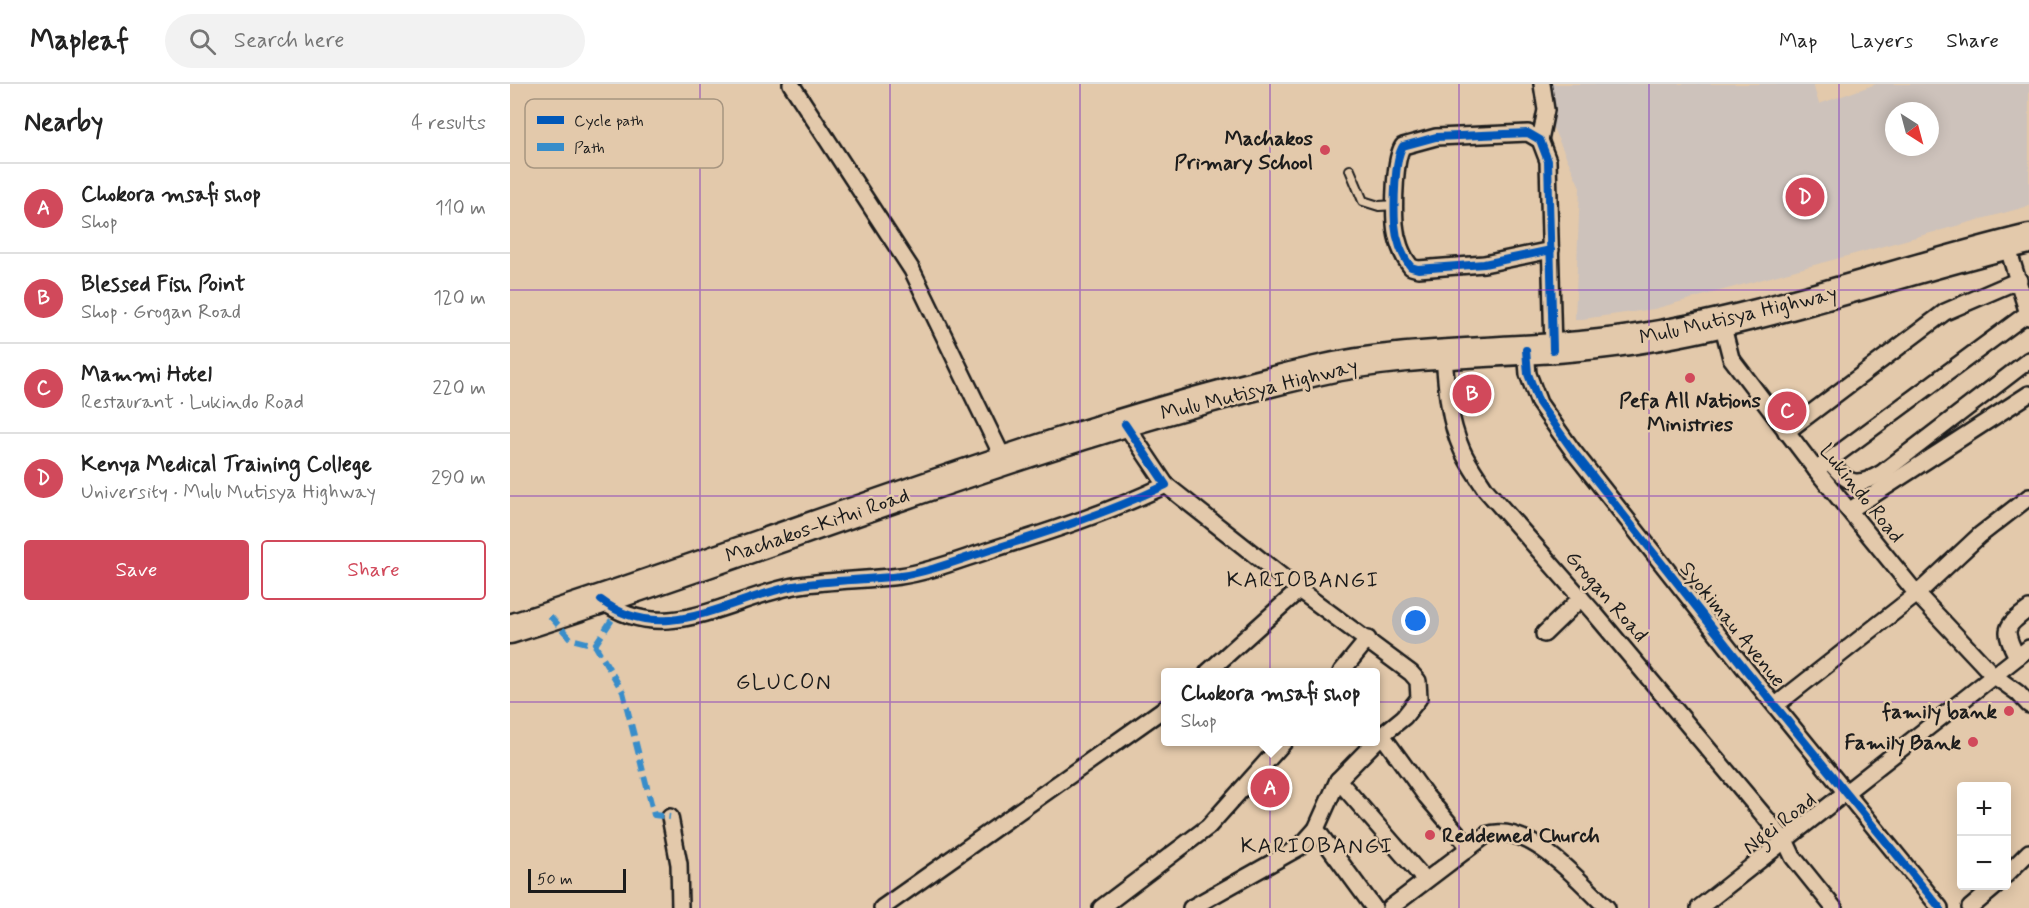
<!DOCTYPE html>
<meta charset="utf-8">
<style>
:root{--surface:#fff;--page:#f2f2f2;--text:#222;--muted:#767676;--line:#e0e0e0;--accent:#d1495b}
body{margin:0;font-family:Mynerve,sans-serif;background:var(--page);color:var(--text)}
.controls{position:absolute;right:18px;bottom:18px;display:grid;overflow:hidden;border-radius:6px;box-shadow:0 3px 15px #0003}
.controls button{width:54px;height:54px;display:grid;place-items:center;padding:0;border:0;border-bottom:2px solid var(--line);background:var(--surface);color:var(--text);font:30px sans-serif}
.compass{position:absolute;left:1375px;top:18px;width:54px;height:54px;border-radius:50%;background:var(--surface);box-shadow:0 3px 15px #0003;rotate:144deg}
.scale{position:absolute;left:18px;bottom:15px;width:98px;box-sizing:border-box;padding-left:6px;border:3px solid #1c1c1c;border-top:0;font-size:16px;line-height:21px;white-space:nowrap;color:#1c1c1c;-webkit-text-stroke:4px #e3c9ab;paint-order:stroke}
.you{position:absolute;left:906px;top:537px;width:21px;height:21px;margin:-15px;border:4px solid #fff;border-radius:50%;background:#1a73e8;box-shadow:0 0 0 9px #1a73e833}
.badge{display:grid;place-items:center;width:39px;height:39px;border-radius:50%;background:var(--accent);color:#fff;font-size:20px;font-weight:700}
.pin{position:absolute;translate:-50% -50%;border:3px solid #fff;box-shadow:0 2px 6px #0006}
.popup{position:absolute;left:651px;top:584px;width:219px;height:78px;box-sizing:border-box;display:grid;place-content:center;border-radius:6px;background:var(--surface);filter:drop-shadow(0 2px 4px #0005);font-size:20px;white-space:nowrap;color:var(--muted)}
.popup b{font-size:22px;color:var(--text)}
.popup::after{content:'';position:absolute;left:50%;top:100%;margin-left:-12px;border:12px solid transparent;border-top-color:var(--surface)}
.list{margin:0;padding:0;list-style:none}
h2{display:flex;justify-content:space-between;align-items:center;height:78px;margin:0;padding:0 24px;font-size:26px}
h2 small{font-size:20px;font-weight:400;color:var(--muted)}
.list li{display:grid;grid-template-columns:39px 1fr auto;gap:18px;align-items:center;box-sizing:border-box;height:90px;padding:0 24px;border-top:2px solid var(--line)}
.list b{display:block;font-size:22px;white-space:nowrap}
.list p{margin:0;font-size:20px;white-space:nowrap;color:var(--muted)}
.list em{font-size:20px;font-style:normal;color:var(--muted)}
.actions{display:flex;gap:12px;padding:18px 24px}
.actions a{flex:1;padding:14px 0;border:2px solid var(--accent);border-radius:6px;text-align:center;font-size:21px;color:var(--accent)}
.actions .main{background:var(--accent);color:#fff}
.icon{flex:none;width:33px;height:33px;fill:none;stroke:currentColor;stroke-width:2;stroke-linecap:round;stroke-linejoin:round}
.map{position:relative;flex:none;width:1519px;height:824px;overflow:hidden}
header{display:flex;align-items:center;gap:36px;box-sizing:border-box;height:84px;padding:0 30px;background:var(--surface);border-bottom:2px solid var(--line)}
header strong{font-size:28px}
nav{display:flex;gap:33px;margin-inline-start:auto;font-size:21px}
.search{width:420px;height:54px;background:var(--page);display:flex;align-items:center;gap:15px;box-sizing:border-box;padding:0 21px;border-radius:33px;color:var(--muted);font-size:22px}
main{display:flex}
aside{flex:1;background:var(--surface)}
.map>svg:first-child{display:block}
.built{fill:#cdc2bb;fill-rule:evenodd}
.lines{fill:none;stroke-linecap:round;stroke-linejoin:round}
.lane-casing{stroke:#1c1c1c;stroke-width:12}
.street-casing{stroke:#1c1c1c;stroke-width:20}
.highway-casing{stroke:#1c1c1c;stroke-width:33}
.lane{stroke:#e3c9ab;stroke-width:8}
.street{stroke:#e3c9ab;stroke-width:15}
.highway{stroke:#e3c9ab;stroke-width:28}
.quiet{stroke:#388dca;stroke-width:6;stroke-dasharray:12 6;stroke-linecap:butt}
.cycleway-casing{stroke:#e3c9ab;stroke-width:11}
.cycleway{stroke:#0057b8;stroke-width:8}
.grid{fill:none;stroke:#7b2cbf;stroke-width:1.5;stroke-opacity:0.55}
.poi-dot{fill:#d1495b;stroke:#e3c9ab;stroke-width:2}
.labels{text-anchor:middle;stroke-width:5;stroke-linejoin:round;paint-order:stroke}
.poi-label{font-size:21px;font-weight:bold;fill:#1c1c1c;stroke:#e3c9ab;text-anchor:end}
.street-label{font-size:21px;fill:#1c1c1c;stroke:#e3c9ab}
.neighbourhood-label{font-size:22px;letter-spacing:1.5px;fill:#1c1c1c;stroke:#e3c9ab}
.key{fill:#e3c9ab;stroke:#a79580;stroke-width:1.5}
.key-label{font-size:16px;fill:#1c1c1c}
</style>
<header>
<strong>Mapleaf</strong>
<div class="search"><svg class="icon" aria-label="search" viewBox="0 0 24 24"><circle cx="10" cy="10" r="6"/><path d="M15 15l6 6"/></svg>Search here</div>
<nav><a>Map</a><a>Layers</a><a>Share</a></nav>
</header>
<main>
<aside>
<h2>Nearby<small>4 results</small></h2>
<ul class="list">
<li><span class="badge">A</span><div><b>Chokora msafi shop</b><p>Shop</p></div><em>110 m</em></li>
<li><span class="badge">B</span><div><b>Blessed Fish Point</b><p>Shop · Grogan Road</p></div><em>120 m</em></li>
<li><span class="badge">C</span><div><b>Mammi Hotel</b><p>Restaurant · Lukindo Road</p></div><em>220 m</em></li>
<li><span class="badge">D</span><div><b>Kenya Medical Training College</b><p>University · Mulu Mutisya Highway</p></div><em>290 m</em></li>
</ul>
<div class="actions"><a class="main">Save</a><a>Share</a></div>
</aside>
<div class="map">
<svg width="1519" height="824" viewBox="0 0 1519 824">
<rect width="100%" height="100%" fill="#e3c9ab"/>
<filter id="ink" filterUnits="userSpaceOnUse"><feTurbulence type="fractalNoise" baseFrequency=".0167" numOctaves="2"/><feDisplacementMap in="SourceGraphic" scale="12" xChannelSelector="R" yChannelSelector="G"/><feConvolveMatrix kernelMatrix="1 2 1 2 8 2 1 2 1" color-interpolation-filters="sRGB"/></filter>
<g filter="url(#ink)">
<path class="built" d="M 1023,0 L 1303,0 L 1309,20 L 1366,0 L 1519,0 L 1519,122 L 1144,225 L 1065,236 L 1070,103 ZM 1384,27 L 1420,27 L 1420,63 L 1384,63 Z"/>
<g class="lines">
<g class="lane-casing">
<polyline id="lane" points="840,86 853,117 869,122 886,121"/>
</g>
<g class="street-casing">
<g id="street">
<polyline points="281,0 402,186 495,378"/>
<polyline points="1030,56 1036,26 1032,0"/>
<polyline points="1497,161 1519,233"/>
<path d="M 1041,166 L 974,180 L 908,185 L 901,183 C 892,172 886,155 885,140 C 884,123 884,75 893,62 L 926,53 L 1018,49 L 1030,56 L 1038,77 L 1043,266"/>
<polyline points="1212,239 1221,274 1306,386 1407,510 1483,591 1508,609 1519,621"/>
<polyline points="1016,266 1018,290 1029,319 1063,367 1236,586 1430,824"/>
<path d="M 934,271 C 936,302 939,337 952,366 C 958,380 968,393 976,406 L 1085,530 L 1276,758 L 1283,773 L 1324,824"/>
<polyline points="1276,348 1435,228 1509,196"/>
<path d="M 1319,377 C 1339,401 1346,404 1372,389 L 1519,276"/>
<polyline points="1306,386 1518,229"/>
<polyline points="656,401 789,506 901,589 908,597 909,614 894,633 872,651 916,712 959,763"/>
<polyline points="1340,426 1519,310"/>
<path d="M 91,516 C 155,565 223,511 290,501 C 323,496 357,496 390,492 C 419,488 449,476 477,467 C 538,448 598,429 656,401 L 615,340"/>
<polyline points="1034,550 1071,514"/>
<path d="M 1507,573 C 1493,545 1494,543 1519,525"/>
<polyline points="698,588 789,506"/>
<polyline points="831,588 858,555"/>
<polyline points="1266,621 1407,510 1470,451 1519,413"/>
<polyline points="828,696 914,795"/>
<polyline points="160,733 169,780 170,824"/>
<polyline points="806,745 864,824"/>
<polyline points="1496,791 1519,768"/>
<polyline points="372,824 655,624"/>
<polyline points="591,824 698,743 774,658"/>
<polyline points="681,824 790,763 806,745 828,696 872,651"/>
<path d="M 880,824 L 976,751 C 1018,736 1070,798 1097,824"/>
<polyline points="1189,824 1519,564"/>
<polyline points="1460,824 1486,802"/>
</g>
</g>
<g class="highway-casing">
<path id="highway" d="M 0,545 C 267,461 533,350 806,287 C 909,263 1016,272 1120,256 C 1256,236 1386,187 1519,155"/>
</g>
<use href="#lane" class="lane"/>
<use href="#street" class="street"/>
<use href="#highway" class="highway"/>
<g class="quiet">
<polyline points="40,532 61,555 85,561 113,608 144,731 160,733"/>
<polyline points="85,561 107,528"/>
</g>
<g class="cycleway-casing">
<g id="cycleway">
<path d="M 1041,166 L 974,180 L 908,185 L 901,183 C 892,172 886,155 885,140 C 884,123 884,75 893,62 L 926,53 L 1018,49 L 1030,56 L 1038,77 L 1043,266"/>
<polyline points="1016,266 1018,290 1029,319 1063,367 1236,586 1430,824"/>
<path d="M 91,516 C 155,565 223,511 290,501 C 323,496 357,496 390,492 C 419,488 449,476 477,467 C 538,448 598,429 656,401 L 615,340"/>
</g>
</g>
<use href="#cycleway" class="cycleway"/>
</g>
</g>
<path class="grid" d="M 190,0 L 190,824M 380,0 L 380,824M 570,0 L 570,824M 760,0 L 760,824M 949,0 L 949,824M 1139,0 L 1139,824M 1329,0 L 1329,824M 0,206 L 1519,206M 0,412 L 1519,412M 0,618 L 1519,618"/>
<g class="poi-dot">
<circle cx="815" cy="66" r="6"/>
<circle cx="1180" cy="294" r="6"/>
<circle cx="1499" cy="627" r="6"/>
<circle cx="1463" cy="658" r="6"/>
<circle cx="920" cy="751" r="6"/>
</g>
<g class="labels">
<g class="poi-label">
<text x="803" y="61">Machakos<tspan x="803" dy="24">Primary School</tspan></text>
<text x="1180" y="323" text-anchor="middle">Pefa All Nations<tspan x="1180" dy="24">Ministries</tspan></text>
<text x="1487" y="634">family bank</text>
<text x="1451" y="665">Family Bank</text>
<text x="932" y="758" text-anchor="start">Reddemed Church</text>
</g>
<g class="street-label">
<text transform="translate(1228 231) rotate(-13)" y="7">Mulu Mutisya Highway</text>
<text transform="translate(749 305) rotate(-14)" y="7">Mulu Mutisya Highway</text>
<text transform="translate(1352 409) rotate(51)" y="7">Lukindo Road</text>
<text transform="translate(307 441) rotate(-19)" y="7">Machakos-Kitui Road</text>
<text transform="translate(1097 512) rotate(49)" y="7">Grogan Road</text>
<text transform="translate(1223 540) rotate(51)" y="7">Syokimau Avenue</text>
<text transform="translate(1269 739) rotate(-38)" y="7">Ngei Road</text>
</g>
<g class="neighbourhood-label">
<text x="793" y="503">KARIOBANGI</text>
<text x="274" y="605">GLUCON</text>
<text x="807" y="769">KARIOBANGI</text>
</g>
</g>
<rect x="15" y="15" width="198" height="69" rx="9" class="key"/>
<rect x="27" y="32" width="27" height="8" fill="#0057b8"/>
<rect x="27" y="59" width="27" height="8" fill="#388dca"/>
<g class="key-label">
<text x="64" y="42">Cycle path</text>
<text x="64" y="69">Path</text>
</g>
</svg>
<div class="controls">
<button>+</button>
<button>−</button>
</div>
<svg class="compass" viewBox="-18 -18 36 36"><path d="M0-13l5 13h-10z" fill="#e53935"/><path d="M0 13l5-13h-10z" fill="#767676"/></svg>
<div class="scale">50 m</div>
<div class="you"></div>
<div class="pin badge" style="left:760px;top:704px">A</div>
<div class="popup"><b>Chokora msafi shop</b>Shop</div>
<div class="pin badge" style="left:962px;top:310px">B</div>
<div class="pin badge" style="left:1277px;top:327px">C</div>
<div class="pin badge" style="left:1295px;top:113px">D</div>
</div>
</main>
